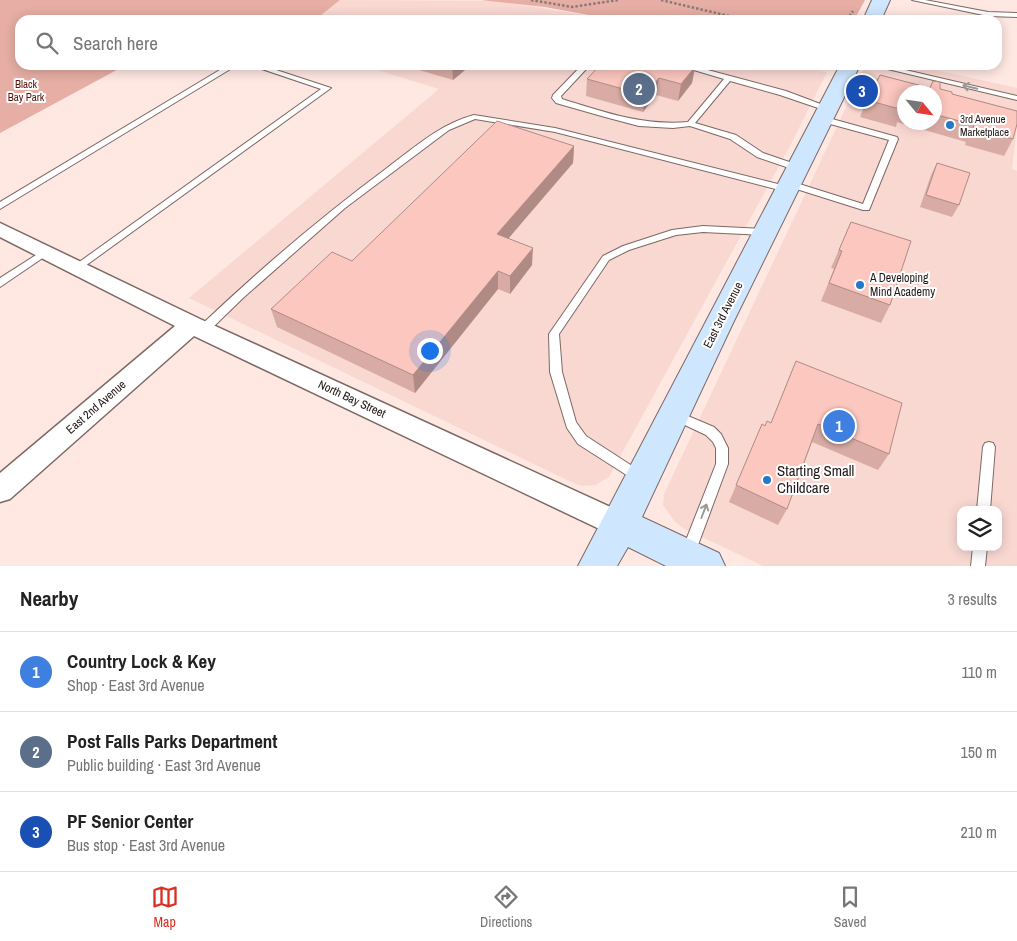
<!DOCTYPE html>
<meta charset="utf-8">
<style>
:root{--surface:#fff;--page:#f6f6f6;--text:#222;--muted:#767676;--line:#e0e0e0;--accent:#d93025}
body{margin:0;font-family:"Archivo Narrow",sans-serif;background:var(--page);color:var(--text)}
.controls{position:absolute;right:15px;bottom:15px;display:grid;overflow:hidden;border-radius:10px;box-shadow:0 2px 12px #0003}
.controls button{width:45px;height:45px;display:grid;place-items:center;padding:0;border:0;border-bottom:1px solid var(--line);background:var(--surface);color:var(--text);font:25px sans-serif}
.compass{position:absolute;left:897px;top:85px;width:45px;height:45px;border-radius:50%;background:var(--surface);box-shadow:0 2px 12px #0003;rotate:119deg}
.you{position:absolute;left:429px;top:350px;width:18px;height:18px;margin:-12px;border:4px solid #fff;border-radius:50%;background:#1a73e8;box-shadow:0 0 0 8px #1a73e833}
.badge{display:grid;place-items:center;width:32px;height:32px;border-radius:50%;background:var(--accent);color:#fff;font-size:16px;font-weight:700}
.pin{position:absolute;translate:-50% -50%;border:2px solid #fff;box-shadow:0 1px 5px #0006}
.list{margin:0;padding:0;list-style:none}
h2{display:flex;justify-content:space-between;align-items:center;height:65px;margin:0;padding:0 20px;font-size:21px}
h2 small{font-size:16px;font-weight:400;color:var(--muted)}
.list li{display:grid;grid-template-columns:32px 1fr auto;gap:15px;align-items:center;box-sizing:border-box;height:80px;padding:0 20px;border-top:1px solid var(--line)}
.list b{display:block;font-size:19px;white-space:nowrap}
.list p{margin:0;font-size:16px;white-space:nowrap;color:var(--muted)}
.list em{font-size:16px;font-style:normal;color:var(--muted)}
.icon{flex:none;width:28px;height:28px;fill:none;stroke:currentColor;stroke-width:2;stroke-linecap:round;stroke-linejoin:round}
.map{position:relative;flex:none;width:1017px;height:566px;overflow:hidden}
.search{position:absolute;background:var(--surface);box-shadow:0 2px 12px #0003;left:15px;right:15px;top:15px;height:55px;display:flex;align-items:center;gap:12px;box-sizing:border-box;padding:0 18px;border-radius:15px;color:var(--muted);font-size:19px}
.sheet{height:305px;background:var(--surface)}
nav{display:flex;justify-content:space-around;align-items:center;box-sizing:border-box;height:70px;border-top:1px solid var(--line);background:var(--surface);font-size:14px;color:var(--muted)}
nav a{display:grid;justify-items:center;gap:2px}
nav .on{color:var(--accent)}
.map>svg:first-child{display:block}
.built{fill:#f9d8d2;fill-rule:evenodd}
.green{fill:#e6aea4}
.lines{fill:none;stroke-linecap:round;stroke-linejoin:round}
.lane-casing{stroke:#7d6864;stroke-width:2}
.street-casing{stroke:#7d6864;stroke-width:3}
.secondary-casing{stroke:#7d6864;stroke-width:2}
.path{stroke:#8a7a77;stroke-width:2.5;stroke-dasharray:2.5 2;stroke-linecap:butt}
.lane{fill:#fff;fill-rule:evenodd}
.street{fill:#fff;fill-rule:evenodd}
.secondary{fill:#cfe6ff;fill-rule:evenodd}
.wall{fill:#d8aba4;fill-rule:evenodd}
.shaded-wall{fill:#b08b86}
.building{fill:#fbc7bf;stroke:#b08b86}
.oneway{stroke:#9c9897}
.poi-dot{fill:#2579c7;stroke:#fff;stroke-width:2}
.labels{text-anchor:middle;stroke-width:4;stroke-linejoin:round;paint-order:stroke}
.far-park-label{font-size:11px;fill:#580f09;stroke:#fff}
.far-poi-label{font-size:11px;fill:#221918;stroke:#fff;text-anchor:start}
.poi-label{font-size:12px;fill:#221918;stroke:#fff;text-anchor:start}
.street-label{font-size:12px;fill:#221918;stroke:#fff}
.near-poi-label{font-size:15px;fill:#221918;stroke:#fff;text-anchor:start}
</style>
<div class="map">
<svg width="1017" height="566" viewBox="0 0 1017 566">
<rect width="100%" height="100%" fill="#ffe7e2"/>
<g class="built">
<polygon points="340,0 497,1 616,20 315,20"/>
<polygon points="361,65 798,65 827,72 791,144 609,477 595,485 582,486 569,481 189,298 439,89"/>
<path d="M 866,65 L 914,65 L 1017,88 L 1017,125 L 1012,169 L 1017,171 L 1017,566 L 763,566 L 683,528 L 675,522 L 663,505 L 664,494 ZM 904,92 L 934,92 L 934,122 L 904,122 ZM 961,510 L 998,510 L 998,547 L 961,547 Z"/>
</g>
<g class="green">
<polygon points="0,0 340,0 315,20 20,20 20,65 126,65 0,133"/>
<polygon points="481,0 865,0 854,20 616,20 545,7"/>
</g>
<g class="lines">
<g class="lane-casing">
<g id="lane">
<polygon points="912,0 925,0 988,12 1017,13 1017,17 988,16"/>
<polygon points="228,65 237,65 0,209 0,202"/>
<polygon points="250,65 261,65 331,88 81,269 75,269 73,267 75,265 321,89"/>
<path d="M 582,65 L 590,65 L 561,96 L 562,99 C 604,112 643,126 688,122 L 724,79 L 677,65 L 689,65 L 786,91 L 831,108 L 827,110 L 824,110 L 780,95 L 730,81 L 695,123 L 736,135 L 763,153 L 801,166 L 801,170 L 798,171 L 757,157 L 730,139 L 690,126 L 673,128 L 639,126 L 605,117 L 556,103 L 552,98 L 553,95 Z"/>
<polygon points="871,65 884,65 1017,96 1017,100"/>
<polygon points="839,77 842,77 907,92 904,92 904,96 839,81"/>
<path d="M 474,115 L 555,128 L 790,187 L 791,189 L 787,192 L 555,132 L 475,119 L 449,130 L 345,208 L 243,298 L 207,333 L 199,333 L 198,330 L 199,327 C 259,270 321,217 387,168 C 415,147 440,124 474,115 Z"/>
<polygon points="819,117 825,117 897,137 898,139 869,210 863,210 787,186 786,184 790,181 793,182 863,204 889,140 819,121"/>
<polygon points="703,226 765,229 770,232 765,235 703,232 676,235 629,250 609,260 559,334 562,372 576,422 586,436 643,473 645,477 643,481 639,483 578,444 567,428 550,372 549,334 603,256 623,246 672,230"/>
<polygon points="47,248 50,249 52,251 50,253 0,287 0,278"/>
<polygon points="676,411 714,427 721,434 728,448 728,464 695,553 693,558 688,560 683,558 681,553 716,464 716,448 713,442 706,435 672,419 670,416 672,413"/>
<polygon points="989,442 993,443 995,447 990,510 977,510 983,447 985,443"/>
<polygon points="973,547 987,547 985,566 971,566"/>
</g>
</g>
<g class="street-casing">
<polygon id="street" points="0,223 200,319 630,516 634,525 630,534 620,538 610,534 194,336 10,499 0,502 0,473 175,326 0,237"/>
</g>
<g class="secondary-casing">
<g id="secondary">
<polygon points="872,0 890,0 881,20 863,20"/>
<polygon points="840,65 860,65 733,323 642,517 719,553 725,566 666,566 628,547 617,566 578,566"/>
</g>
</g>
<g class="path">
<polyline points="531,0 572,7 618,0"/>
<polyline points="661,0 746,20"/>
<polyline points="847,20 853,11"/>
</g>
<use href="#lane" class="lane"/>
<use href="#street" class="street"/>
<use href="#secondary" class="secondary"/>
</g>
<g class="wall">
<polygon points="408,65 471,65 453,80 409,67"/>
<polygon points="695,67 692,83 678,101 656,95 643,112 586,96 587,79"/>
<path d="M 880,75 L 930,88 L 933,81 L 940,82 L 940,89 L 952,92 L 952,94 L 1017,111 L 1017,124 L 1013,139 L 1004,156 L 965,145 L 966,142 L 897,122 L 896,127 L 860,117 L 867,100 ZM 904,92 L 934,92 L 934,122 L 904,122 Z"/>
<polygon points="574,146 573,163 508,238 532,265 510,294 498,289 415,393 277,327 271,309 352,261"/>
<polygon points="937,163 959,205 952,217 920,207 931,175"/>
<polygon points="851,222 890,305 881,323 821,301 834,269 831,268"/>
<polygon points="796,361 889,454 878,470 812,442 787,509 778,525 729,502 762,424 765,426 771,423"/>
</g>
<g class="shaded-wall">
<polygon points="452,65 471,65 453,80"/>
<polygon points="695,67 692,83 678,101 681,84"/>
<polygon points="659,78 656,95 643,112 645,95"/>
<polygon points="574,146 573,163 497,252 497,234"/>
<polygon points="533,248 532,265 510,294 510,276"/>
<polygon points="498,271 498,289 415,393 413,375"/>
</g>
<g class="building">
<polygon points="600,65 687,65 695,67 681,84 659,78 645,95 587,79"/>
<polygon points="880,75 930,88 933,81 940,82 940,89 952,92 952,94 1017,111 1017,124 1013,139 973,128 974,125 934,114 934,92 904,92 904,106 903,110 867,100"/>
<polygon points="497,121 574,146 497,234 533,248 510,276 498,271 413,375 271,309 332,252 352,261"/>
<polygon points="937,163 970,173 959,205 926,195"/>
<polygon points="851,222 911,241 890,305 829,283 842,251 839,250"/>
<polygon points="796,361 902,403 889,454 818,424 787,509 736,485 762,424 765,426 767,421 771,423"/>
</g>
<defs><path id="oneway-shaft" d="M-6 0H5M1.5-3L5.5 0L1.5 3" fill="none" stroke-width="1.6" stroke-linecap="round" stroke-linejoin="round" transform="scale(1.25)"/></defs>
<g class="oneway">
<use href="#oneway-shaft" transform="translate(970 87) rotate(-167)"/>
<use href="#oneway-shaft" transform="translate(704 511) rotate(-69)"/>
</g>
<g class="poi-dot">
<circle cx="950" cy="125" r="5"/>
<circle cx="860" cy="285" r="5"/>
<circle cx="767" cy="480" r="5"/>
</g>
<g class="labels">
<g class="far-park-label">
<text x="26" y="88">Black<tspan x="26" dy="13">Bay Park</tspan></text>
</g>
<g class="far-poi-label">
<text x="960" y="123">3rd Avenue<tspan x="960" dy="13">Marketplace</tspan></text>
</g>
<g class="poi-label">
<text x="870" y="282">A Developing<tspan x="870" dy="14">Mind Academy</tspan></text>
</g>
<g class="street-label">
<text transform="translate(723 315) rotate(-63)" y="4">East 3rd Avenue</text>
<text transform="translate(352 399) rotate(25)" y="4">North Bay Street</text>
<text transform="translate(96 407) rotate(-41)" y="4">East 2nd Avenue</text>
</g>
<g class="near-poi-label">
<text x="777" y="476">Starting Small<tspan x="777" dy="17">Childcare</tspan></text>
</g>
</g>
</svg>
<div class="controls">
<button><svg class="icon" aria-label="layers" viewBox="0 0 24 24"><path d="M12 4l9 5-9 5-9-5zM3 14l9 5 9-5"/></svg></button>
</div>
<svg class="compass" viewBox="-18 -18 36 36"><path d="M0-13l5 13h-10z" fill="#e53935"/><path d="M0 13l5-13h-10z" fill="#767676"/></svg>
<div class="you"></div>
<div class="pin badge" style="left:839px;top:426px;background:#3f7fe0">1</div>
<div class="pin badge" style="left:639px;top:89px;background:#5c6f8a">2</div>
<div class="pin badge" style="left:862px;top:91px;background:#1a4fb4">3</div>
<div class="search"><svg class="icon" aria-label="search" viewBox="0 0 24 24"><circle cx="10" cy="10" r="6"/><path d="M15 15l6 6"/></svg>Search here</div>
</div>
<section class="sheet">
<h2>Nearby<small>3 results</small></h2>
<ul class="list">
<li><span class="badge" style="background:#3f7fe0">1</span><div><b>Country Lock &amp; Key</b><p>Shop · East 3rd Avenue</p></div><em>110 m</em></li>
<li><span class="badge" style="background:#5c6f8a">2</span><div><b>Post Falls Parks Department</b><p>Public building · East 3rd Avenue</p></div><em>150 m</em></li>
<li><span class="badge" style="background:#1a4fb4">3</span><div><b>PF Senior Center</b><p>Bus stop · East 3rd Avenue</p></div><em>210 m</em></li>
</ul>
</section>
<nav>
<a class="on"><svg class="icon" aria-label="map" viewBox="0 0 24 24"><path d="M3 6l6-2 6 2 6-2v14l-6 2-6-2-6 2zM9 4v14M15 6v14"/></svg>Map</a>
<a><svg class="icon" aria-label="directions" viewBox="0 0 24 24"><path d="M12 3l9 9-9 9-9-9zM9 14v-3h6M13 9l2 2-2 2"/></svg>Directions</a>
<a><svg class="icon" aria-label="saved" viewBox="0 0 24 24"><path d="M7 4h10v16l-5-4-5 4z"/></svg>Saved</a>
</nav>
